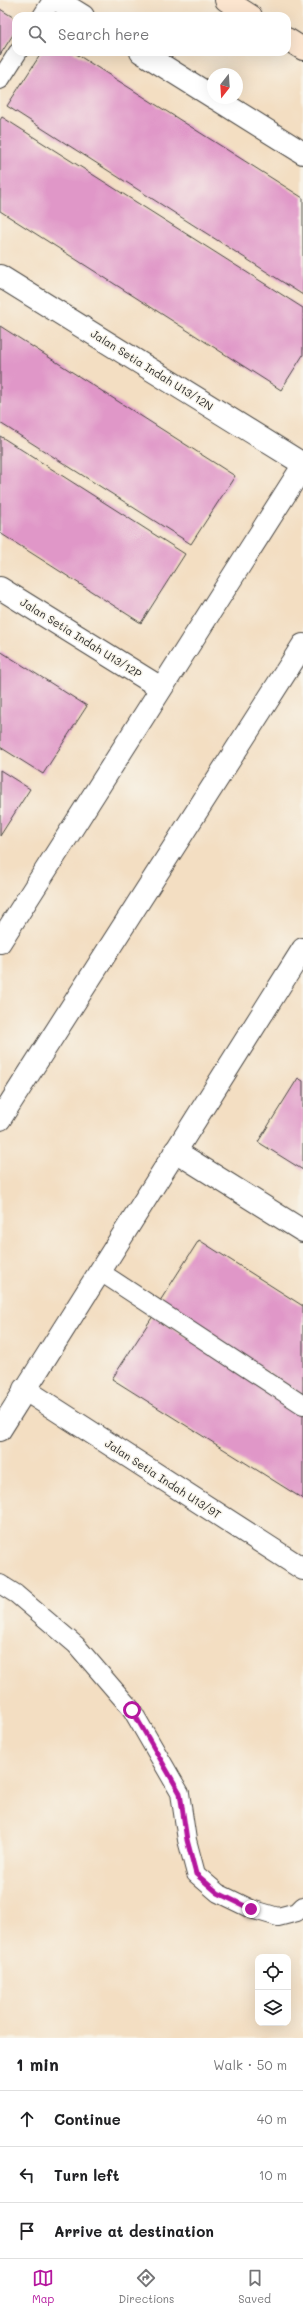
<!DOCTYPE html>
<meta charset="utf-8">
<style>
:root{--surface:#fff;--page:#f2f2f2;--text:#202124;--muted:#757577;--line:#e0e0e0;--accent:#b5179e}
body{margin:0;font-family:Mali,sans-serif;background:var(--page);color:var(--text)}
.controls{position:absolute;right:12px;bottom:12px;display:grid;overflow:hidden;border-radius:8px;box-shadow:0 4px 16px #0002}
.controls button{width:36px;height:36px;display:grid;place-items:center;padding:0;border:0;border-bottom:1px solid var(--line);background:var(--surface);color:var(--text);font:20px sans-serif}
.compass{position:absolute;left:207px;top:68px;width:36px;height:36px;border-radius:50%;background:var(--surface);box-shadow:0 4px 16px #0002;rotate:197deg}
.stop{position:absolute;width:12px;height:12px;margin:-9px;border:3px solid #b5179e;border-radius:50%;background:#fff}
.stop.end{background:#b5179e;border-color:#fff;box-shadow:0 1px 4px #0008}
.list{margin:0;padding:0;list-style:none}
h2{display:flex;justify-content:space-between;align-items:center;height:52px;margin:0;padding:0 16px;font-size:17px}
h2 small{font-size:13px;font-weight:400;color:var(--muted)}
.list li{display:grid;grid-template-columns:26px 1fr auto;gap:12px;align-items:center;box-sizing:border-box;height:56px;padding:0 16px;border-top:1px solid var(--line)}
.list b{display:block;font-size:15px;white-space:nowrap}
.list em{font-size:13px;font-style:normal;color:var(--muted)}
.icon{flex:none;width:22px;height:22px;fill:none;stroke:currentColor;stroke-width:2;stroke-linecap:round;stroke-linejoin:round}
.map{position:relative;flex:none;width:303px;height:2038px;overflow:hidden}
.search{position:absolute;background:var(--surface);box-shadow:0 4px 16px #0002;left:12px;right:12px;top:12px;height:44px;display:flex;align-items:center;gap:10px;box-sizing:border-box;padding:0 14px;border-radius:12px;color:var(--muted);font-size:15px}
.sheet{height:220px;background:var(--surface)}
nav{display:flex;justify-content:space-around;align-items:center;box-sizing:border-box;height:56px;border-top:1px solid var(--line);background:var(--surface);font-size:11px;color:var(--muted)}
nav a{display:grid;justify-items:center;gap:2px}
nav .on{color:var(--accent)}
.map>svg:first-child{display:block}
.building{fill:#e097c8}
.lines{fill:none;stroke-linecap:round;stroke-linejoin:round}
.lane-casing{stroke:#494642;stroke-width:20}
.street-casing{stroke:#494642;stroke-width:24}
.secondary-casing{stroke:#494642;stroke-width:24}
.lane{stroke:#fff;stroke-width:18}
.street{stroke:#fff;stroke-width:22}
.secondary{stroke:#fce5cf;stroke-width:22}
.route{stroke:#b5179e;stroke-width:5}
.labels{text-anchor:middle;stroke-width:3;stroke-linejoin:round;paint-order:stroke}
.street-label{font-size:11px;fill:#2b2b2b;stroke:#f7f3e8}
</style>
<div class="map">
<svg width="303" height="2038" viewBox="0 0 303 2038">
<rect width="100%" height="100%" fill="#f7f3e8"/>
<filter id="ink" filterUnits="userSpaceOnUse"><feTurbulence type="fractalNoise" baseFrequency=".025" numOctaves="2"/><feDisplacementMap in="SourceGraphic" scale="8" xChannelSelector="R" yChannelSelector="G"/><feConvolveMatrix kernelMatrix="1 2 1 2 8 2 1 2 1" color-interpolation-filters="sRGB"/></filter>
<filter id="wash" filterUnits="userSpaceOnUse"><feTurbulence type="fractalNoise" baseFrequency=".012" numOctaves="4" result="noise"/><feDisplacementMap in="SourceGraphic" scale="16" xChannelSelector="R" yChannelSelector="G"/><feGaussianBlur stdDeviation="0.9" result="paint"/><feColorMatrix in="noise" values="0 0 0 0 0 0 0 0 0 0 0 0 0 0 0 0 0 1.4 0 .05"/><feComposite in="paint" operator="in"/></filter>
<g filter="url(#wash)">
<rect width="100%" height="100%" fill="#f3dec2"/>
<g id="blocks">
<g class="building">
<polygon points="0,9 16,19 16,30 0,55"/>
<polygon points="42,52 73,52 303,198 303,295 7,106"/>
<polygon points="2,117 303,308 303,355 281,390 0,211 0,120"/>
<polygon points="0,326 235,476 191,544 0,423"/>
<polygon points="0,436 185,554 141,623 0,533"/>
<polygon points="0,651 87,706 43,774 0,747"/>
<polygon points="0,770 30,789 0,836"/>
<polygon points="298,1078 303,1081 303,1170 258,1142"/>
<polygon points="199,1240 303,1306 303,1395 158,1304"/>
<polygon points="153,1316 303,1411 303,1499 112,1379"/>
</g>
</g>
</g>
<g filter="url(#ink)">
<use href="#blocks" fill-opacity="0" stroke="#494642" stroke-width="1"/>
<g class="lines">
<g class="lane-casing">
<g id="lane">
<polyline points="42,16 52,0"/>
<polyline points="0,80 18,52"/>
<polyline points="99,1271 303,1405"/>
<polyline points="0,1584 16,1594 76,1645 132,1710 180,1793 187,1840 196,1874 218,1893 251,1909 278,1917 297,1912 303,1906"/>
</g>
</g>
<g class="street-casing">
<g id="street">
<polyline points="57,0 83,16"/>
<polyline points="141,52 213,97"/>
<polyline points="215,98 303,153"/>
<polyline points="0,276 303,464"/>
<polyline points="0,588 161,688"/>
<polyline points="0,942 303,466"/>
<polyline points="0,1119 303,645"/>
<polyline points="175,1151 303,1231"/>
<polyline points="24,1389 303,1569"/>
<polyline points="0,1430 303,949"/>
</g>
</g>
<g class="secondary-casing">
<g id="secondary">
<polyline points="226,0 251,16"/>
<polyline points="287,39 303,49"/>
</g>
</g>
<use href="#lane" class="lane"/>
<use href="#street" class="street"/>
<use href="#secondary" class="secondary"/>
</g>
</g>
<g class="lines" filter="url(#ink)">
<polyline class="route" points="132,1710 180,1793 187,1840 196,1874 218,1893 251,1909"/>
</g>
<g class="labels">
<g class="street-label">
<text transform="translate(152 370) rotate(32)" y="4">Jalan Setia Indah U13/12N</text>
<text transform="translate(81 638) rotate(32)" y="4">Jalan Setia Indah U13/12P</text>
<text transform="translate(163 1479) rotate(33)" y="4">Jalan Setia Indah U13/9T</text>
</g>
</g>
</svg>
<div class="controls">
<button><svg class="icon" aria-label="locate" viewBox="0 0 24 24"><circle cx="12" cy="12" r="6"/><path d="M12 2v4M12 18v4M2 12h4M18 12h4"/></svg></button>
<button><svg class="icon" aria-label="layers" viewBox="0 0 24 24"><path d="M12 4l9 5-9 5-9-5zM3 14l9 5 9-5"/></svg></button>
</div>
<svg class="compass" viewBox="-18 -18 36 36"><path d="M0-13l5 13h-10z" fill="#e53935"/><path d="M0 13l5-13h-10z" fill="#757577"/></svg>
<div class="stop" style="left:132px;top:1710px"></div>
<div class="stop end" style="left:251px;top:1909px"></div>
<div class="search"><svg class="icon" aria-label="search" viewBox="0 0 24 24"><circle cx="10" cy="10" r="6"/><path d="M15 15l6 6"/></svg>Search here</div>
</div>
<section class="sheet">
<h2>1 min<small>Walk · 50 m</small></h2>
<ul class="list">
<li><svg class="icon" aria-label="ahead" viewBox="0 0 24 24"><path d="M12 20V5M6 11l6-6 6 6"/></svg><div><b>Continue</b></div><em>40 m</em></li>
<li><svg class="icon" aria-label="left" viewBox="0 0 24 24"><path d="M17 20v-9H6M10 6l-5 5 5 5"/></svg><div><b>Turn left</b></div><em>10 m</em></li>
<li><svg class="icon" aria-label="arrive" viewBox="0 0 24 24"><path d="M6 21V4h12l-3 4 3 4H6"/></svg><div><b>Arrive at destination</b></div></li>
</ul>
</section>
<nav>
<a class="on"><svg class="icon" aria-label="map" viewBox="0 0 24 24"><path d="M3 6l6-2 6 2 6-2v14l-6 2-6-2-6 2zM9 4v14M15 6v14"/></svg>Map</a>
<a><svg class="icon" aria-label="directions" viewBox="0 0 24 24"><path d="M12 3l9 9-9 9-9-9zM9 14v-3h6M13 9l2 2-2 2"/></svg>Directions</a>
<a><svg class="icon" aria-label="saved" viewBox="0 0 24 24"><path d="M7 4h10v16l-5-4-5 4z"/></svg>Saved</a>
</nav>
